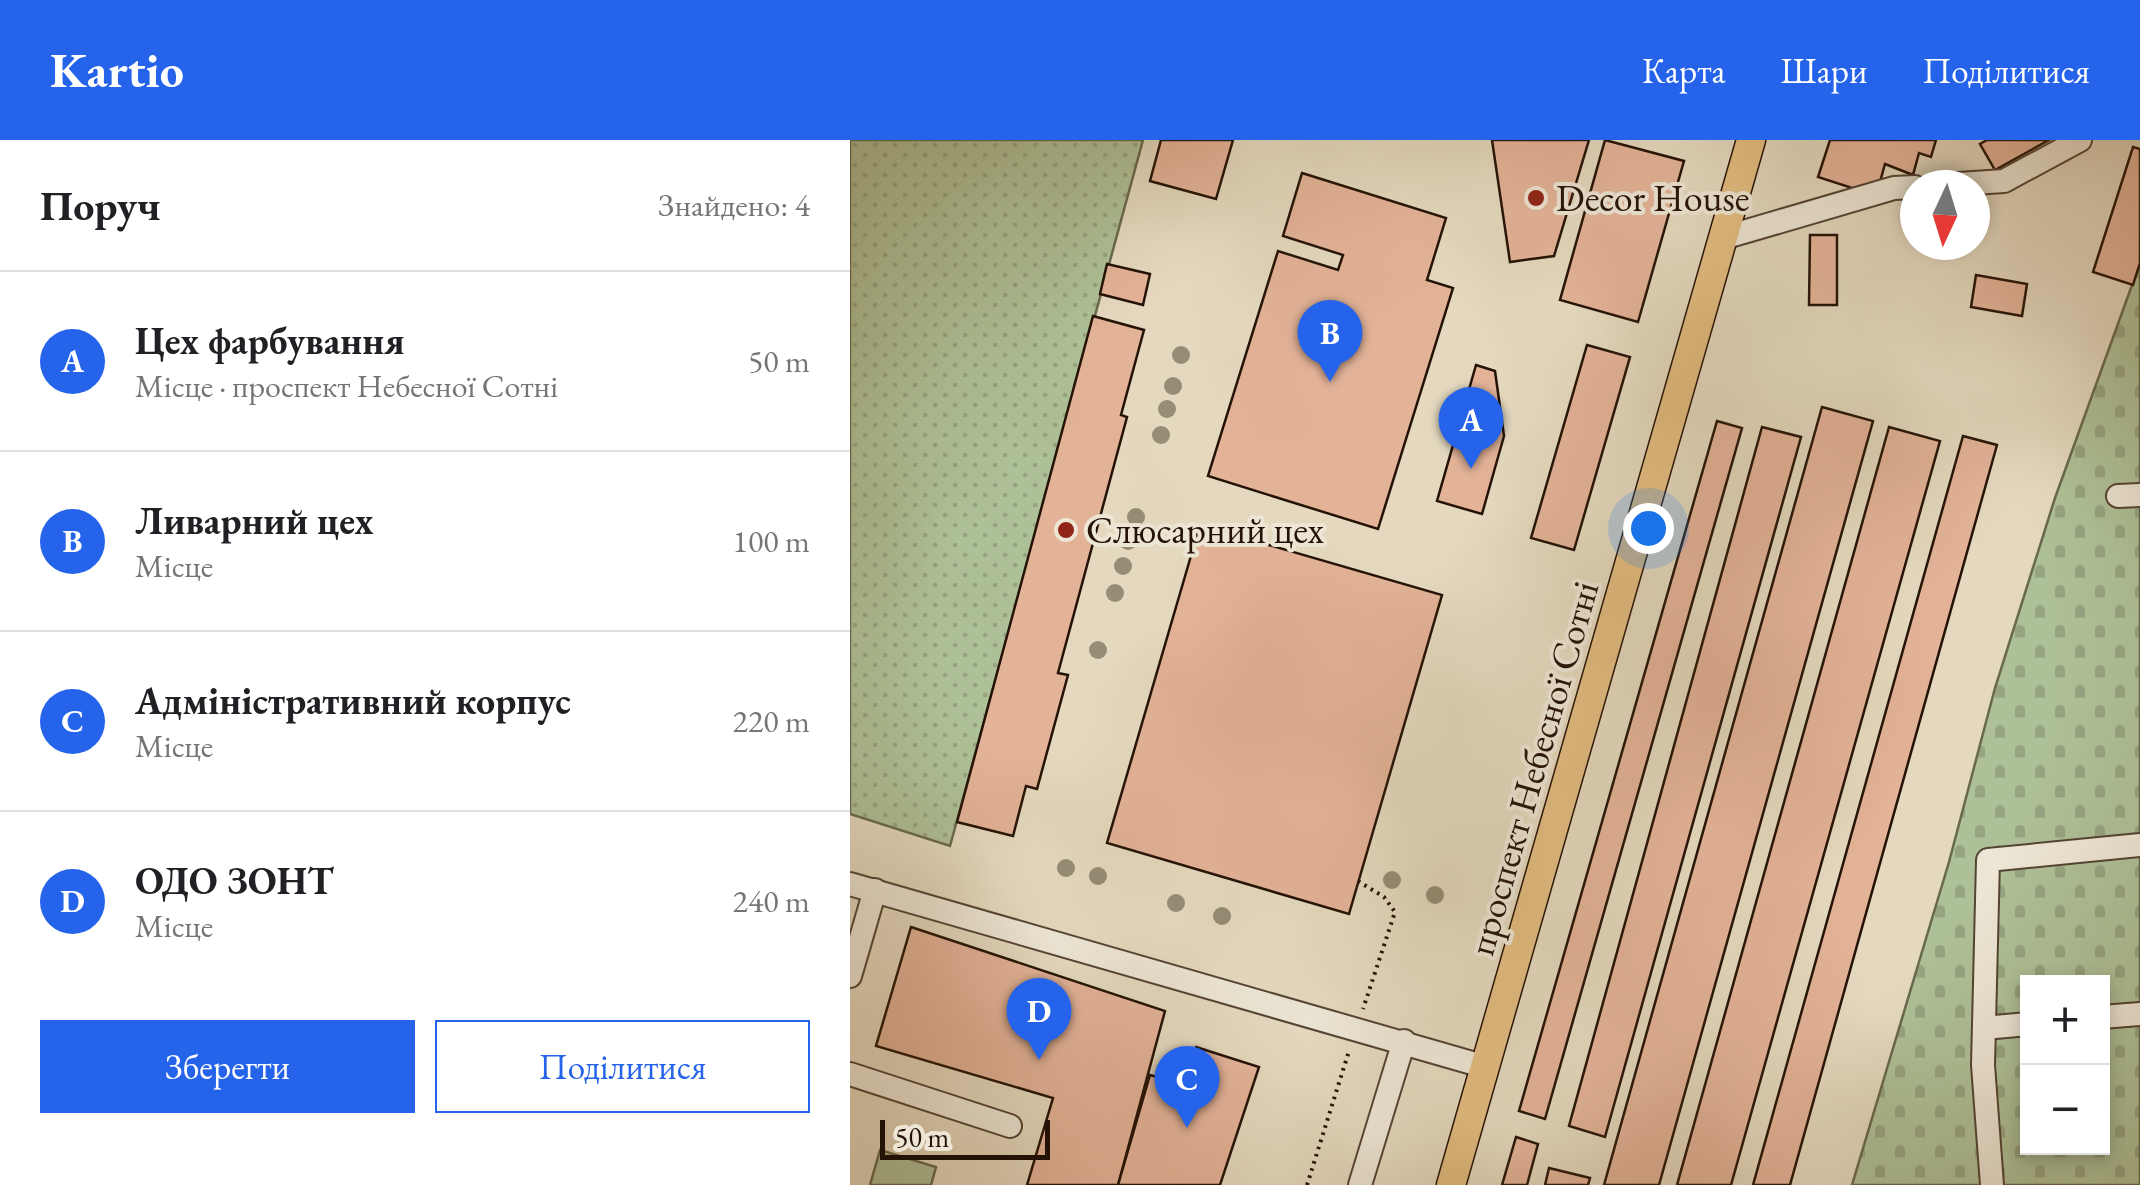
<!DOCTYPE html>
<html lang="uk">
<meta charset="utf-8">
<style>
:root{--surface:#fff;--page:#f2f2f2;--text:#202124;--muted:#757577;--line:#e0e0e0;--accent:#2563eb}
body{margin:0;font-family:"EB Garamond",serif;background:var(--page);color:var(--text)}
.controls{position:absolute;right:30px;bottom:30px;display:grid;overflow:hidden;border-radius:0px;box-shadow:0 5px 15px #0003}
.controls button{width:90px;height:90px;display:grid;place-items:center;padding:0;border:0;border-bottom:2px solid var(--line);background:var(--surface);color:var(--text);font:50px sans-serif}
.compass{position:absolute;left:1050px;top:30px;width:90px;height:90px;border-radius:50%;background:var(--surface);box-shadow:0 5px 15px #0003;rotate:184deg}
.scale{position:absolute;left:30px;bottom:25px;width:170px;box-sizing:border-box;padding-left:10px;border:5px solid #241206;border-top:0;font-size:28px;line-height:35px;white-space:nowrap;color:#241206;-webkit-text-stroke:8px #ede6d5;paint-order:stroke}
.you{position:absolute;left:798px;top:388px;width:35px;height:35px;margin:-25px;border:8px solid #fff;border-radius:50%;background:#1a73e8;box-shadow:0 0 0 15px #1a73e833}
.badge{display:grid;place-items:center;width:65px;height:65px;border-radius:50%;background:var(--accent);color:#fff;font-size:32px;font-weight:700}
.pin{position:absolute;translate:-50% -82px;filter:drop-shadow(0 2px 5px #0008)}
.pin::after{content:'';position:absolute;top:52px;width:35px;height:30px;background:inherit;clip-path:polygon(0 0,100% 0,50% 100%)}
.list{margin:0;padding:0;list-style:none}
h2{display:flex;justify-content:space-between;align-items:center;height:130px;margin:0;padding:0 40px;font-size:42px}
h2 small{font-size:32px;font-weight:400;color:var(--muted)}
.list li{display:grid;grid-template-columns:65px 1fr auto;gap:30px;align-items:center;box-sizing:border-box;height:180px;padding:0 40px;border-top:2px solid var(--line)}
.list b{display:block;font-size:38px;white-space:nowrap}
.list p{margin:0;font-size:32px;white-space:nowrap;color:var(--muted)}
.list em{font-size:32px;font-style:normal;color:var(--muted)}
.actions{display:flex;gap:20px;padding:30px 40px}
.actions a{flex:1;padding:22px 0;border:2px solid var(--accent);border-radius:0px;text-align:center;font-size:35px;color:var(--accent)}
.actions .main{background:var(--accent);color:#fff}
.map{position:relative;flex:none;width:1290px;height:1045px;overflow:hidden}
header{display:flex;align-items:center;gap:60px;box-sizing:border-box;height:140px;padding:0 50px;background:var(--accent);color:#fff}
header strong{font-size:48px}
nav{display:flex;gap:55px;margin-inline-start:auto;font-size:35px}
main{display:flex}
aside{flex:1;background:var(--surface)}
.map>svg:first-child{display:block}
.grass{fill:url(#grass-dots);stroke:#69694e;stroke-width:2.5}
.cemetery{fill:url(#cemetery-stones);stroke:#69694e;stroke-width:2.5;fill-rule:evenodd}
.pitch{fill:#aec097;stroke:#69694e;stroke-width:2.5}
.building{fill:#e3b398;stroke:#241206;stroke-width:2.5}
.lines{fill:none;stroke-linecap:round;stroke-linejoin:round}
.minor-casing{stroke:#544434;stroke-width:26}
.major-casing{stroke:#241206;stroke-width:31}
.path{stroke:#241206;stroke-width:4;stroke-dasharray:2.5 5;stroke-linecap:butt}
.minor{stroke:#ede6d5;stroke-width:22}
.major{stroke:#e2bc80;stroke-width:28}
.tree{fill:#958d75}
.poi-dot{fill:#8f2418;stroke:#ede6d5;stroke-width:4}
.labels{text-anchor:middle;stroke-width:8;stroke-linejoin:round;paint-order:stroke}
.poi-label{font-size:38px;fill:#241206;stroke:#ede6d5;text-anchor:start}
.street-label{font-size:38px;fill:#241206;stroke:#ede6d5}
</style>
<header>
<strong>Kartio</strong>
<nav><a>Карта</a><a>Шари</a><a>Поділитися</a></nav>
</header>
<main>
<aside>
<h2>Поруч<small>Знайдено: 4</small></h2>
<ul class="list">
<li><span class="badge">A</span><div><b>Цех фарбування</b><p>Місце · проспект Небесної Сотні</p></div><em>50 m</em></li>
<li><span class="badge">B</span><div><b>Ливарний цех</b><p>Місце</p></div><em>100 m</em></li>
<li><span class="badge">C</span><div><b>Адміністративний корпус</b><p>Місце</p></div><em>220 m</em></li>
<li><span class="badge">D</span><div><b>ОДО ЗОНТ</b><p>Місце</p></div><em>240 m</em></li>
</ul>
<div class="actions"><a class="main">Зберегти</a><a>Поділитися</a></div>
</aside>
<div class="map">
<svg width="1290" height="1045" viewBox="0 0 1290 1045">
<defs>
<pattern id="grass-dots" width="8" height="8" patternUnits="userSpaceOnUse" patternTransform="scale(2.5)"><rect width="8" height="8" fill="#aec097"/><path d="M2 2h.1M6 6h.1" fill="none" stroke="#96a481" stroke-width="1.8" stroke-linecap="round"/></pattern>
<pattern id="cemetery-stones" width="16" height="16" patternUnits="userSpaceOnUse" patternTransform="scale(2.5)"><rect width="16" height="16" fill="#aec097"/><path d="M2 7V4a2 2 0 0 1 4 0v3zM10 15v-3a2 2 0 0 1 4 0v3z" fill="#96a481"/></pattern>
</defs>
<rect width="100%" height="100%" fill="#e4d9bf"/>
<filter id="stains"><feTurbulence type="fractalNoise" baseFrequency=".002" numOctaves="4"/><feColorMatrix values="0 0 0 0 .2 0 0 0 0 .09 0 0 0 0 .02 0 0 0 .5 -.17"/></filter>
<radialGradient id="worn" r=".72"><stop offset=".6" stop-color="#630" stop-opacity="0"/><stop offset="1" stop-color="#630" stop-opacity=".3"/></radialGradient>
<polygon class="grass" points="0,0 293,0 100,706 0,674"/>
<path class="cemetery" d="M 1290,123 L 1290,1045 L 1002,1045 L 1099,722 L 1145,548 L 1205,358 ZM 1178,842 L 1252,842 L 1252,1008 L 1178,1008 Z"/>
<polygon class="pitch" points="30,1010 86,1027 81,1045 20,1045"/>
<g class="building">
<polygon points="311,0 383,0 366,59 300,41"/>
<polygon points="642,0 739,0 704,116 660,122"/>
<polygon points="755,0 834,21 788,182 710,160"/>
<polygon points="980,0 1086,0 1081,17 1069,13 1063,35 1035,24 1030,42 1005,49 968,37"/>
<polygon points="1137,0 1199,0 1145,30 1130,4"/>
<polygon points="1283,7 1290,9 1290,123 1283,145 1243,132"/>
<polygon points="452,33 596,78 577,140 603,148 528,389 358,336 428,111 488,130 493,115 433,96"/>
<polygon points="960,95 987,95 987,165 959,165"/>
<polygon points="257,124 300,134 293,165 250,154"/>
<polygon points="1126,135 1177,144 1172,176 1121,167"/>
<polygon points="243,176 294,190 271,275 277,277 208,533 218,535 187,649 176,646 163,696 107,682"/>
<polygon points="737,205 780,217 724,410 681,398"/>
<polygon points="626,225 645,231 654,296 632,374 587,361"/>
<polygon points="972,267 1023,281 809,1045 754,1045"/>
<polygon points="867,281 892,288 695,979 669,971"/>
<polygon points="912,287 951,297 755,997 719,986"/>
<polygon points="1039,287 1090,301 881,1045 827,1045"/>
<polygon points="1113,296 1147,305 940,1045 903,1045"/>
<polygon points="350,385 592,455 499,774 257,703"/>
<polygon points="61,787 315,871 268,1045 177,1045 203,958 26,906"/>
<polygon points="346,907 409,927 370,1045 268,1045 300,935 328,942"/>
<polygon points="666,997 688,1004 677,1045 652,1045"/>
<polygon points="699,1028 740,1038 738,1045 695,1045"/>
</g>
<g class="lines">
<g class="minor-casing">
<g id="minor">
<polyline points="1093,45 1154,41 1230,0"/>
<polyline points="873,98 1044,48 1065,47"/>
<polyline points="1268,356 1290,355"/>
<polyline points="0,744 636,927"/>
<polyline points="0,836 25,750"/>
<polyline points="1252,877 1290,874"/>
<polyline points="1134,888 1178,884"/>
<polyline points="0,934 160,986"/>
<polyline points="510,1045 554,901"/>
<polyline points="1142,1045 1133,925 1138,720 1290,705"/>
</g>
</g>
<g class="major-casing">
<polyline id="major" points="601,1045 901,0"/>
</g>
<g class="path">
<polyline points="508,741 534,757 545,772 513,869"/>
<polyline points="457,1045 499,911"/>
</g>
<use href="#minor" class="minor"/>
<use href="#major" class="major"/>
</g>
<g class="tree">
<circle cx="331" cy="215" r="9"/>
<circle cx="323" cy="246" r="9"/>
<circle cx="317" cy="269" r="9"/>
<circle cx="311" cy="295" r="9"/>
<circle cx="286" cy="377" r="9"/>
<circle cx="278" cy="401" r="9"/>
<circle cx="273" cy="426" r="9"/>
<circle cx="265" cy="453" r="9"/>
<circle cx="248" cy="510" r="9"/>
<circle cx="216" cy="728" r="9"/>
<circle cx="248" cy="736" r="9"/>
<circle cx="542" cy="740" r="9"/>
<circle cx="585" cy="755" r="9"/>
<circle cx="326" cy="763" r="9"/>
<circle cx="372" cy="776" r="9"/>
</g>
<g class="poi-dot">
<circle cx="686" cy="58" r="10"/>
<circle cx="216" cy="390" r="10"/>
</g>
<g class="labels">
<g class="poi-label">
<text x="706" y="71">Decor House</text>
<text x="236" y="403">Слюсарний цех</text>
</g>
<g class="street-label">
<text transform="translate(683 628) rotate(-74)" y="13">проспект Небесної Сотні</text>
</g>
</g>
<rect width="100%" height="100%" filter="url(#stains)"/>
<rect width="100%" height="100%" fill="url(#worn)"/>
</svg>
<div class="controls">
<button>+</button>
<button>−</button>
</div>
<svg class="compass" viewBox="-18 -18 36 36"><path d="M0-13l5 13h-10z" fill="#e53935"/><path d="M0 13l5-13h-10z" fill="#757577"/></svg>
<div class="scale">50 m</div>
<div class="you"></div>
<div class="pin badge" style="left:621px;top:329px">A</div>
<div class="pin badge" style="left:480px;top:242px">B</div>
<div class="pin badge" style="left:337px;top:988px">C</div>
<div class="pin badge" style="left:189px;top:920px">D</div>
</div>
</main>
